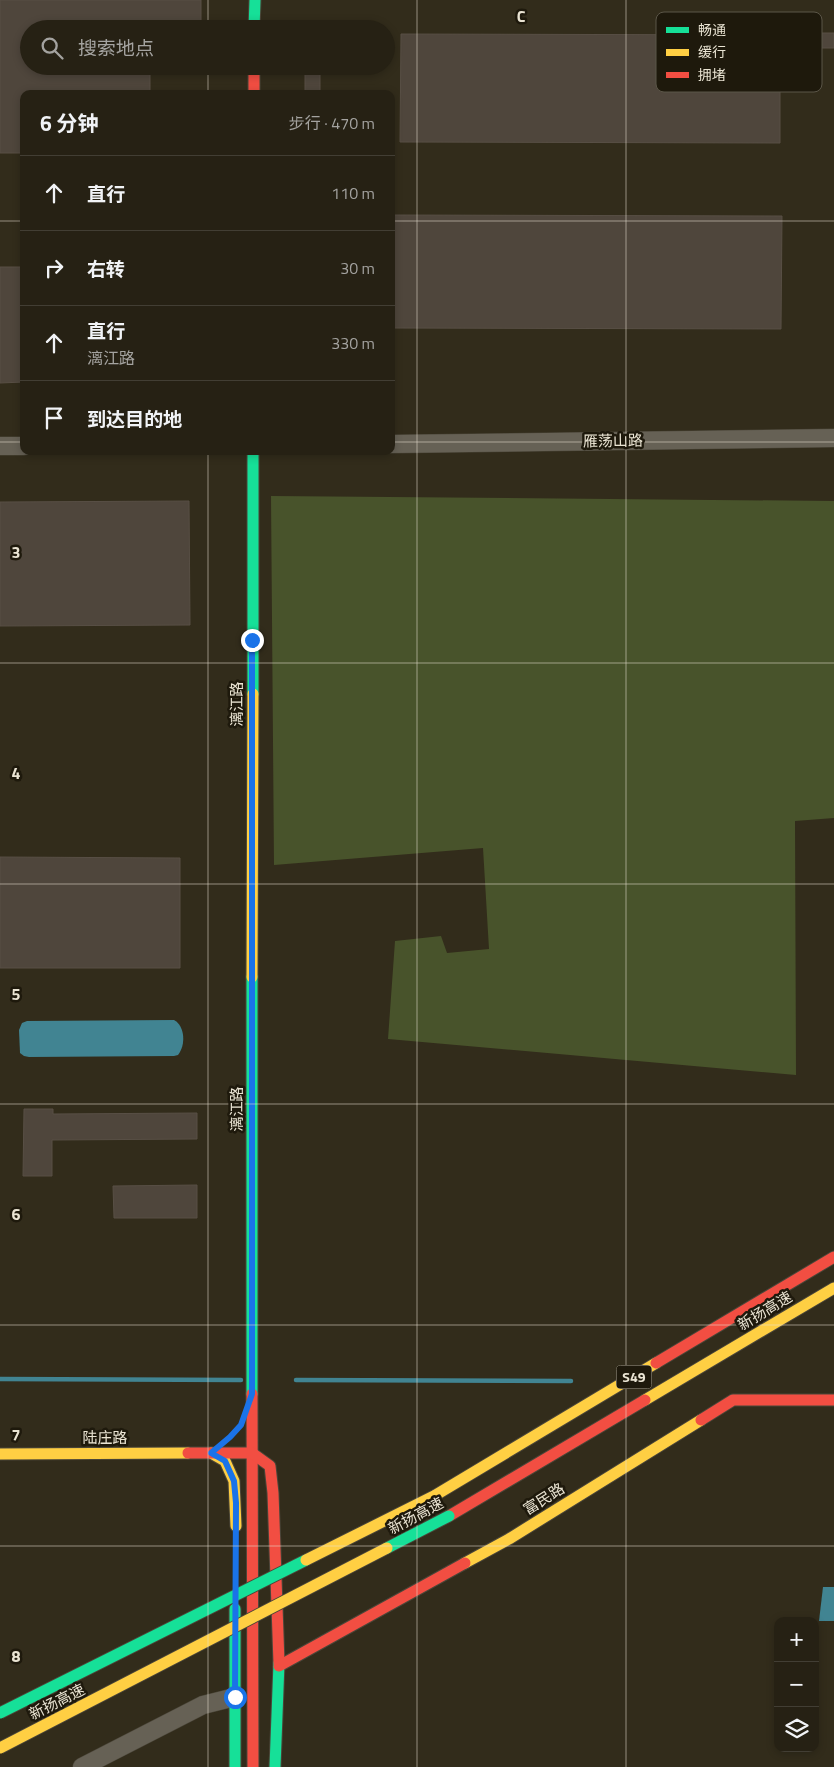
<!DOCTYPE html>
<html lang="zh">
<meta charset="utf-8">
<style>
:root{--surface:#262114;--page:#322e22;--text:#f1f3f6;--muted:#a4a3a0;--line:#423e34}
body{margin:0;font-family:"Titillium Web","Noto Sans SC",sans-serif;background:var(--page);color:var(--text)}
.controls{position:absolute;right:15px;bottom:15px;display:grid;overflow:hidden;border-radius:10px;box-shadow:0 2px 8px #0003}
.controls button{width:45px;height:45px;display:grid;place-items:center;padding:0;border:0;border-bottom:1px solid var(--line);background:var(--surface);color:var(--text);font:25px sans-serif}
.stop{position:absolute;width:15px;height:15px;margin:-11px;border:4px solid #1a73e8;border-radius:50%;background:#fff}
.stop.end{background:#1a73e8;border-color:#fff;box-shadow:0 1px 5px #0008}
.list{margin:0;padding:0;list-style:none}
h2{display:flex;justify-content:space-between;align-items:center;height:65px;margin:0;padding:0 20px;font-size:21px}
h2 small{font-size:16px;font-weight:400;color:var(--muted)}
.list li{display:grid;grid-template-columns:32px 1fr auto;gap:15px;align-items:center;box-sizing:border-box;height:75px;padding:0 20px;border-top:1px solid var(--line)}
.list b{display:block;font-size:19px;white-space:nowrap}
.list p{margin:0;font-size:16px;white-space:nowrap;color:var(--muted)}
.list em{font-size:16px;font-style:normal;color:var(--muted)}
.icon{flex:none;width:28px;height:28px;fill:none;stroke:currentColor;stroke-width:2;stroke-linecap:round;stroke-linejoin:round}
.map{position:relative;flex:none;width:834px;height:1767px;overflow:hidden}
.search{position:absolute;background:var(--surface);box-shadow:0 2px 8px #0003;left:20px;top:20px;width:375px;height:55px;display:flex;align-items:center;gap:12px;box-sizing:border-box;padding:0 18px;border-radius:28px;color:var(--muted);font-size:19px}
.panel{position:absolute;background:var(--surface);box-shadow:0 2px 8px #0003;left:20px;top:90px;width:375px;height:365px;border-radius:10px}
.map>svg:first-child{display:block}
.green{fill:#48532b}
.water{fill:#418492}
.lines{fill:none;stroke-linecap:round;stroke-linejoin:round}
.stream{stroke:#418492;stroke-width:4.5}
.building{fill:#4f463c;stroke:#584f45}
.street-casing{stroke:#4b4639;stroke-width:19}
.fast-casing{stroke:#4b4639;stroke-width:13}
.slow-casing{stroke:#4b4639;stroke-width:13}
.jam-casing{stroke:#4b4639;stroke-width:13}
.street{stroke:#666155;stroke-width:18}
.fast{stroke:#16e098;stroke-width:11}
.slow{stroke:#ffcf43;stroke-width:11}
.jam{stroke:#f24e42;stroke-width:11}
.fast-bridge-casing{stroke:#4b4639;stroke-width:13;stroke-linecap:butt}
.slow-bridge-casing{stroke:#4b4639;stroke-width:13;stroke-linecap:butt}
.fast-bridge{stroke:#16e098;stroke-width:11}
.slow-bridge{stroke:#ffcf43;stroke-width:11}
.route{stroke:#1a73e8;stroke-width:6}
.grid{fill:none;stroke:#eae4d3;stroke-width:1;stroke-opacity:0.55}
.labels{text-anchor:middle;stroke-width:5;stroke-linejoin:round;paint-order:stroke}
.shield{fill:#1e190c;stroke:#ada797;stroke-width:1}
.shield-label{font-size:14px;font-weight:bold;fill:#eae4d3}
.street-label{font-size:15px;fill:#eae4d3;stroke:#1e190c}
.key{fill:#1e190c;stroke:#5b5648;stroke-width:1}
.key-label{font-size:14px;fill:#eae4d3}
.grid-label{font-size:16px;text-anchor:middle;font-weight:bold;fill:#eae4d3;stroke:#1e190c;stroke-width:5;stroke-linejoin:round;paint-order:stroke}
</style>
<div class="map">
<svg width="834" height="1767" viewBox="0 0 834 1767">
<rect width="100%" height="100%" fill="#322c1b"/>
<polygon class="green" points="271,496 834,501 834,818 795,821 796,1075 388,1039 395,941 441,936 447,953 489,949 483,848 274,865"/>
<g class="water">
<path d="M 174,1020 C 185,1026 186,1045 178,1055 L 174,1056 L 29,1057 L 24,1056 L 20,1053 L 19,1030 L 22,1023 L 27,1021 Z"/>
<polygon points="823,1587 834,1587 834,1621 819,1621"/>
</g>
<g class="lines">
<g class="stream">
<polyline points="0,1379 241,1380"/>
<polyline points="296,1380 571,1381"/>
</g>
</g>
<g class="building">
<polygon points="0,0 201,0 201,29 29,29 29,66 150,66 150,94 24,94 24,153 0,153"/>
<rect x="811" y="33" width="23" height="15"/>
<polygon points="401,34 780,35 780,143 400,142"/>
<rect x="305" y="66" width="15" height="28"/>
<polygon points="391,215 782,216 781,329 391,328"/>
<polygon points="0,267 24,267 24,382 0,383"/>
<polygon points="189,501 190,625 0,626 0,502"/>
<polygon points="0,857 180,858 180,968 0,968"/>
<polygon points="24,1109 53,1109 53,1114 197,1113 197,1139 52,1140 52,1176 23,1176"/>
<polygon points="197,1185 197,1218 114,1218 113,1186"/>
</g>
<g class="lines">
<g class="street-casing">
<g id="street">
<polyline points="391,444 834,438"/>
<polyline points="0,446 24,446"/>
<polyline points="82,1767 203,1705 235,1697"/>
</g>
</g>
<g class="fast-casing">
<g id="fast">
<polyline points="254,29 255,0"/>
<polyline points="253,694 253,451"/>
<polyline points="252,1394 252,977"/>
<polyline points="235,1609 235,1767"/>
<polyline points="275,1767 279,1663"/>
</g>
</g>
<g class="slow-casing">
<g id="slow">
<polyline points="252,977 253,694"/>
<polyline points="645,1400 834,1288"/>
<polyline points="211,1453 225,1461 234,1481 236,1526"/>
<polyline points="0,1454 188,1453"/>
<polyline points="434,1496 656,1363"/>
<polyline points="465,1563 509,1539 701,1420"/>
</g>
</g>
<g class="jam-casing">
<g id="jam">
<polyline points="254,66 254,94"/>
<polyline points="656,1363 834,1257"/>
<polyline points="252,1394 253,1767"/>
<polyline points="701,1420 733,1400 834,1400"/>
<polyline points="188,1453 252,1453 270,1466 273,1493 279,1663"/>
<polyline points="449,1516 645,1400"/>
<polyline points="279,1666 465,1563"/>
</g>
</g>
<use href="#street" class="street"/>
<use href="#fast" class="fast"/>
<use href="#slow" class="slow"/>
<use href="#jam" class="jam"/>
<g class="fast-bridge-casing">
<g id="fast-bridge">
<polyline points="387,1548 449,1516"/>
<polyline points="0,1713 306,1560"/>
</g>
</g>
<g class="slow-bridge-casing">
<g id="slow-bridge">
<polyline points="306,1560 434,1496"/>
<polyline points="0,1748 387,1548"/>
</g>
</g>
<use href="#fast-bridge" class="fast-bridge"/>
<use href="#slow-bridge" class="slow-bridge"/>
</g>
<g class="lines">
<polyline class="route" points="235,1697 236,1503 234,1481 225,1461 211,1453 230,1437 241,1425 252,1394 252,640"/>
</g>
<path class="grid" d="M 208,0 L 208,29M 417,0 L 417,1767M 626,0 L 626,1767M 208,66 L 208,94M 0,221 L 24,221M 391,221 L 834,221M 0,442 L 24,442M 391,442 L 834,442M 208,451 L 208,1767M 0,663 L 834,663M 0,884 L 834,884M 0,1104 L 834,1104M 0,1325 L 834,1325M 0,1546 L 834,1546"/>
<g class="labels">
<rect class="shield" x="616.5" y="1365.5" width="35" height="23" rx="4"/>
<g class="shield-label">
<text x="634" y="1382">S49</text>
</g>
<g class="street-label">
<text transform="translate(613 441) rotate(-1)" y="5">雁荡山路</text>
<text transform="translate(237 704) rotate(-90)" y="5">漓江路</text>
<text transform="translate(237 1109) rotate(-90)" y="5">漓江路</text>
<text transform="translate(765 1311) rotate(-31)" y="5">新扬高速</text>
<text x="105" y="1443">陆庄路</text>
<text transform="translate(544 1499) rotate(-32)" y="5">富民路</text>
<text transform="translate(416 1516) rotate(-28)" y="5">新扬高速</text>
<text transform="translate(57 1702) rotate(-27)" y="5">新扬高速</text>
</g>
</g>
<rect x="656" y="12" width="166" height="80" rx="8" class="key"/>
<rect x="666" y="27" width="23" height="6" fill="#16e098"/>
<rect x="666" y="49" width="23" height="7" fill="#ffcf43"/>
<rect x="666" y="72" width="23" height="6" fill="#f24e42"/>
<g class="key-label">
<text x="698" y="35">畅通</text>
<text x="698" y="57">缓行</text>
<text x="698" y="80">拥堵</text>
</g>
<g class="grid-label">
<text x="521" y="22">C</text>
<text x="16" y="558">3</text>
<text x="16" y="779">4</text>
<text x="16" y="1000">5</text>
<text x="16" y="1220">6</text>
<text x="16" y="1441">7</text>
<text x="16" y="1662">8</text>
</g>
</svg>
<div class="controls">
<button>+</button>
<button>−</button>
<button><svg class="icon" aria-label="layers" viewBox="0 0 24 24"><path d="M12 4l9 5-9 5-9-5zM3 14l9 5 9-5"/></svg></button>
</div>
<div class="stop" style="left:235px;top:1697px"></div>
<div class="stop end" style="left:252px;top:640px"></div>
<div class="search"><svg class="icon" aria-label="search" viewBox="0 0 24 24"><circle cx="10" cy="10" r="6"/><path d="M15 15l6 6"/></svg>搜索地点</div>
<section class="panel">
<h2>6 分钟<small>步行 · 470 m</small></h2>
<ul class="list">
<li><svg class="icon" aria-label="ahead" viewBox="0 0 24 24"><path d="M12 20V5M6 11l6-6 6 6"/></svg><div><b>直行</b></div><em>110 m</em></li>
<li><svg class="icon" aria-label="right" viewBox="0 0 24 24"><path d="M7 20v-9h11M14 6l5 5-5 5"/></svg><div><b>右转</b></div><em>30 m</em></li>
<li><svg class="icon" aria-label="ahead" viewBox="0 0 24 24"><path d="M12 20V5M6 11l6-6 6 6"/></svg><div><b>直行</b><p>漓江路</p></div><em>330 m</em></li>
<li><svg class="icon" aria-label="arrive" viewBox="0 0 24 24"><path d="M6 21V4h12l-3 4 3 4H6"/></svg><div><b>到达目的地</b></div></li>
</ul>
</section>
</div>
